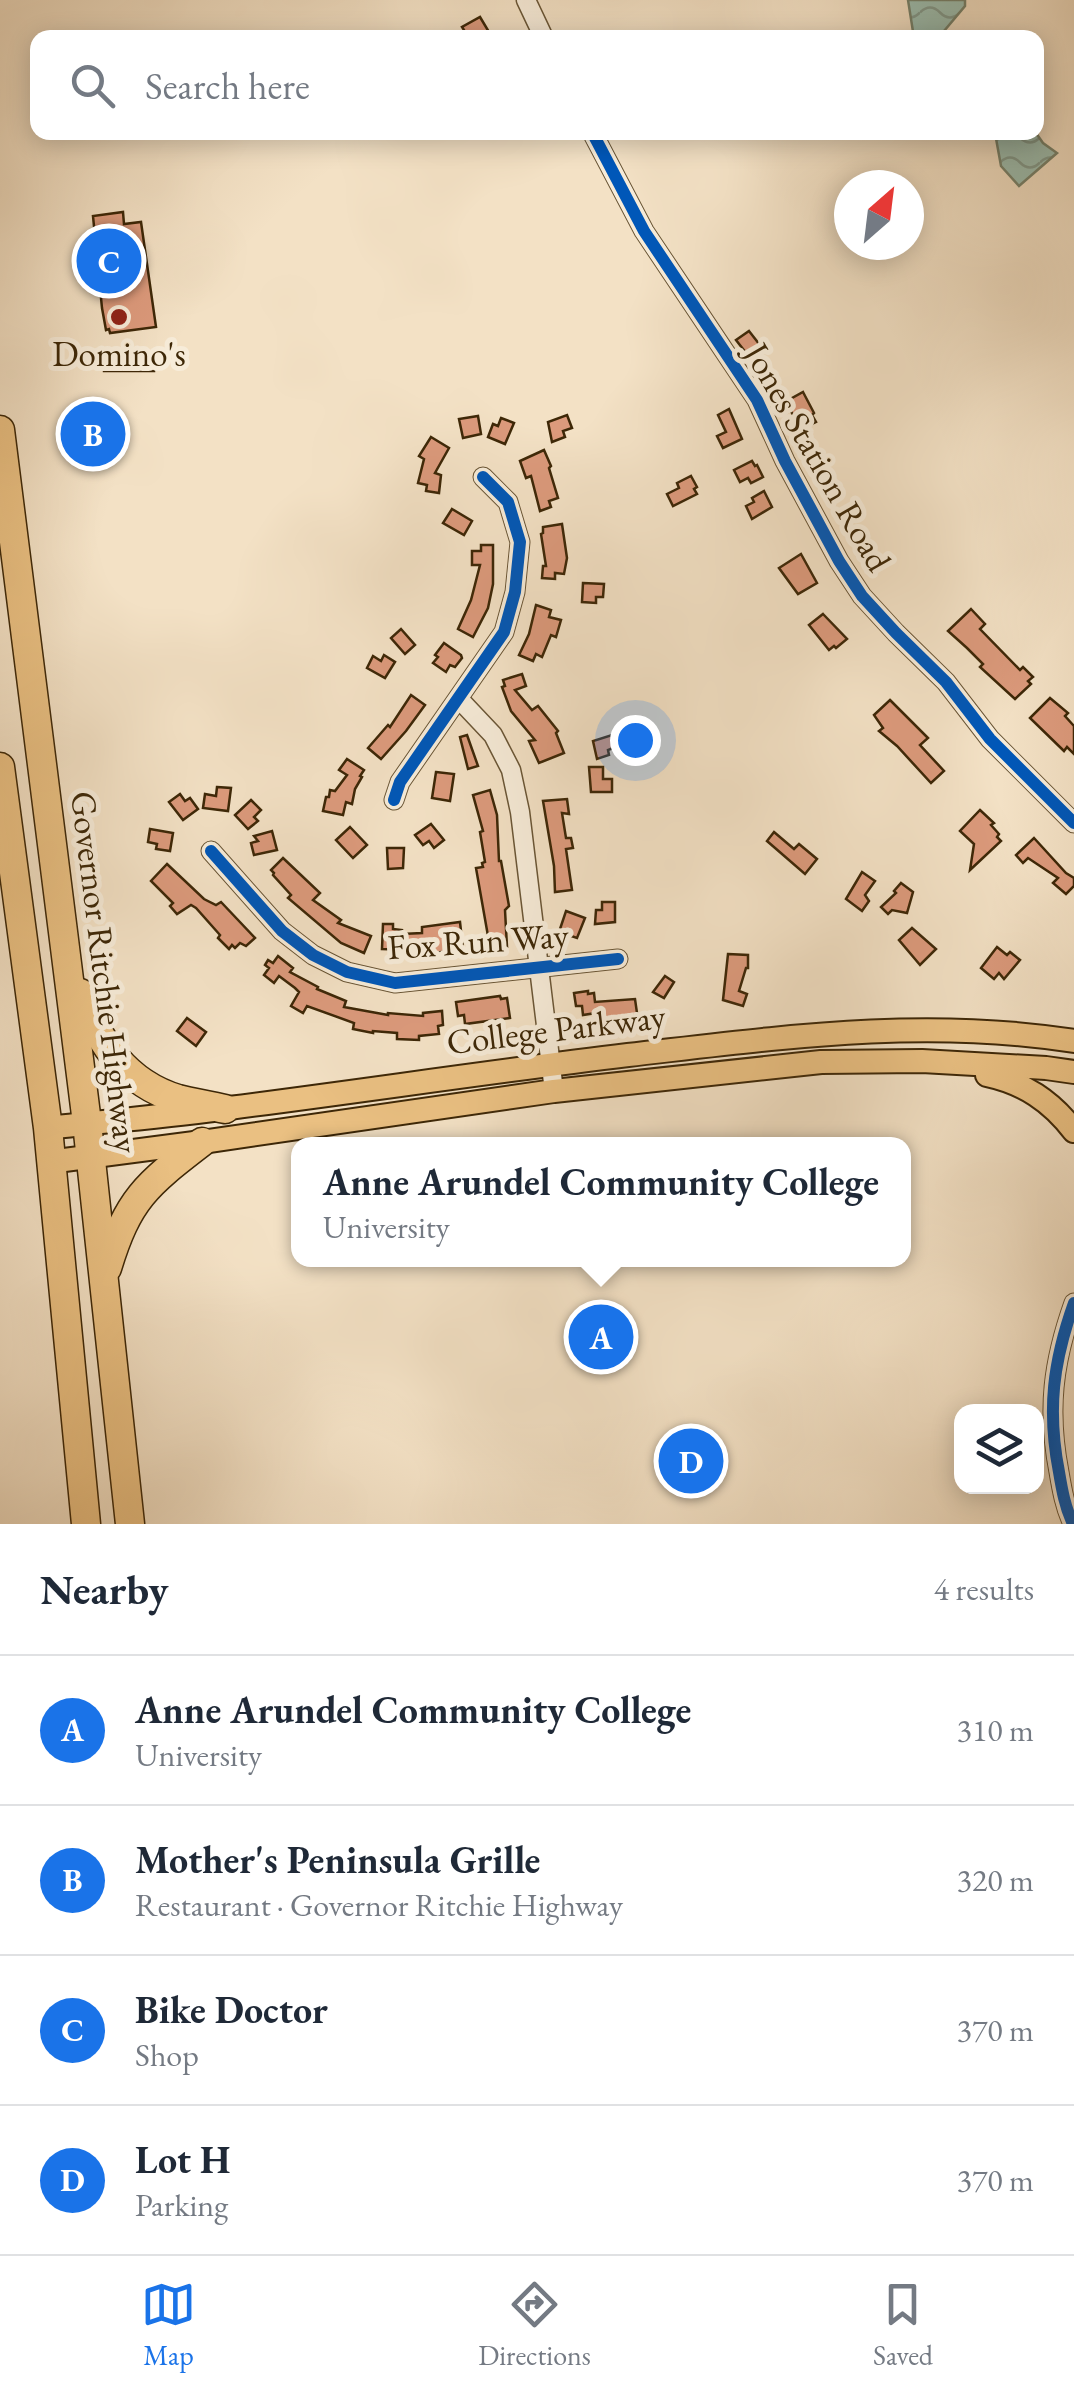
<!DOCTYPE html>
<meta charset="utf-8">
<style>
:root{--surface:#fff;--page:#f2f2f3;--text:#1f2937;--muted:#747a83;--line:#e0e1e3;--accent:#1a73e8}
body{margin:0;font-family:"EB Garamond",serif;background:var(--page);color:var(--text)}
.controls{position:absolute;right:30px;bottom:30px;display:grid;overflow:hidden;border-radius:20px;box-shadow:0 5px 25px #0003}
.controls button{width:90px;height:90px;display:grid;place-items:center;padding:0;border:0;border-bottom:2px solid var(--line);background:var(--surface);color:var(--text);font:50px sans-serif}
.compass{position:absolute;left:834px;top:170px;width:90px;height:90px;border-radius:50%;background:var(--surface);box-shadow:0 5px 25px #0003;rotate:28deg}
.you{position:absolute;left:635px;top:740px;width:35px;height:35px;margin:-25px;border:8px solid #fff;border-radius:50%;background:#1a73e8;box-shadow:0 0 0 15px #1a73e833}
.badge{display:grid;place-items:center;width:65px;height:65px;border-radius:50%;background:var(--accent);color:#fff;font-size:32px;font-weight:700}
.pin{position:absolute;translate:-50% -50%;border:5px solid #fff;box-shadow:0 2px 10px #0006}
.popup{position:absolute;left:291px;top:1137px;width:620px;height:130px;box-sizing:border-box;display:grid;place-content:center;border-radius:20px;background:var(--surface);filter:drop-shadow(0 2px 8px #0005);font-size:32px;white-space:nowrap;color:var(--muted)}
.popup b{font-size:38px;color:var(--text)}
.popup::after{content:'';position:absolute;left:50%;top:100%;margin-left:-20px;border:20px solid transparent;border-top-color:var(--surface)}
.list{margin:0;padding:0;list-style:none}
h2{display:flex;justify-content:space-between;align-items:center;height:130px;margin:0;padding:0 40px;font-size:42px}
h2 small{font-size:32px;font-weight:400;color:var(--muted)}
.list li{display:grid;grid-template-columns:65px 1fr auto;gap:30px;align-items:center;box-sizing:border-box;height:150px;padding:0 40px;border-top:2px solid var(--line)}
.list b{display:block;font-size:38px;white-space:nowrap}
.list p{margin:0;font-size:32px;white-space:nowrap;color:var(--muted)}
.list em{font-size:32px;font-style:normal;color:var(--muted)}
.icon{flex:none;width:55px;height:55px;fill:none;stroke:currentColor;stroke-width:2;stroke-linecap:round;stroke-linejoin:round}
.map{position:relative;flex:none;width:1074px;height:1524px;overflow:hidden}
.search{position:absolute;background:var(--surface);box-shadow:0 5px 25px #0003;left:30px;right:30px;top:30px;height:110px;display:flex;align-items:center;gap:25px;box-sizing:border-box;padding:0 35px;border-radius:20px;color:var(--muted);font-size:38px}
.sheet{height:730px;background:var(--surface)}
nav{display:flex;justify-content:space-around;align-items:center;box-sizing:border-box;height:140px;border-top:2px solid var(--line);background:var(--surface);font-size:28px;color:var(--muted)}
nav a{display:grid;justify-items:center;gap:5px}
nav .on{color:var(--accent)}
.map>svg:first-child{display:block}
.water{fill:url(#water-waves);stroke:#75826d;stroke-width:2.5}
.building{fill:#dc9a7c;stroke:#3d2707;stroke-width:2.5}
.lines{fill:none;stroke-linecap:round;stroke-linejoin:round}
.minor-casing{stroke:#6a5636;stroke-width:21}
.major-casing{stroke:#3d2707;stroke-width:26}
.highway-casing{stroke:#3d2707;stroke-width:31}
.minor{stroke:#f7ecd9;stroke-width:18}
.major{stroke:#eac082;stroke-width:22}
.highway{stroke:#eac082;stroke-width:28}
.cycleway-casing{stroke:#f7ecd9;stroke-width:19}
.cycleway{stroke:#0057b8;stroke-width:12}
.poi-dot{fill:#8f2418;stroke:#f7ecd9;stroke-width:4}
.labels{text-anchor:middle;stroke-width:10;stroke-linejoin:round;paint-order:stroke}
.poi-label{font-size:35px;fill:#3d2707;stroke:#f7ecd9}
.street-label{font-size:35px;fill:#3d2707;stroke:#f7ecd9}
</style>
<div class="map">
<svg width="1074" height="1524" viewBox="0 0 1074 1524">
<defs>
<pattern id="water-waves" width="16" height="10" patternUnits="userSpaceOnUse" patternTransform="scale(2.5)"><rect width="16" height="10" fill="#9bbeb1"/><path d="M0 5q4-4 8 0t8 0" fill="none" stroke="#809a8e"/></pattern>
</defs>
<rect width="100%" height="100%" fill="#f3e1c5"/>
<filter id="stains"><feTurbulence type="fractalNoise" baseFrequency=".002" numOctaves="4"/><feColorMatrix values="0 0 0 0 .2 0 0 0 0 .09 0 0 0 0 .02 0 0 0 .5 -.17"/></filter>
<radialGradient id="worn" r=".72"><stop offset=".6" stop-color="#630" stop-opacity="0"/><stop offset="1" stop-color="#630" stop-opacity=".3"/></radialGradient>
<g class="water">
<polygon points="908,0 965,0 965,6 939,37 914,38"/>
<polygon points="995,133 1013,133 1020,138 1036,133 1043,143 1057,153 1019,186 1001,166"/>
</g>
<g class="building">
<polygon points="480,17 489,32 487,34 489,38 469,38 462,27"/>
<polygon points="123,212 124,224 141,222 156,327 110,333 109,329 106,330 102,308 93,216"/>
<polygon points="749,331 763,349 750,358 736,340"/>
<polygon points="103,357 154,357 154,371 104,371"/>
<polygon points="803,392 814,413 812,415 816,422 802,429 785,402"/>
<polygon points="93,402 93,405 100,405 101,413 106,413 107,420 117,419 119,447 113,447 114,454 79,457 77,439 69,440 67,424 75,423 73,404"/>
<polygon points="729,409 742,439 723,448 717,436 726,432 718,415"/>
<polygon points="567,415 572,428 563,431 565,437 552,442 548,422"/>
<polygon points="478,416 481,434 463,438 459,419"/>
<polygon points="501,418 514,423 505,444 488,437 493,424 498,426"/>
<polygon points="431,437 449,448 435,473 441,475 439,493 426,491 427,485 418,483 424,459 419,456"/>
<polygon points="544,450 551,466 549,468 558,498 549,501 551,507 540,511 531,476 526,478 520,461"/>
<polygon points="752,461 755,466 757,465 763,477 751,483 748,478 740,482 734,470"/>
<polygon points="691,476 697,487 694,489 697,494 673,506 667,494 679,488 677,483"/>
<polygon points="764,491 772,507 752,519 746,506 754,502 752,498"/>
<polygon points="452,509 472,521 464,535 443,523"/>
<polygon points="562,524 567,558 564,574 555,573 555,579 542,578 543,566 546,566 541,534 543,533 543,527"/>
<polygon points="481,545 493,545 493,584 488,608 473,637 458,629 471,600 480,565 472,565 472,551 481,551"/>
<polygon points="801,554 817,583 798,594 779,568"/>
<polygon points="583,583 604,584 603,597 596,597 596,603 582,602"/>
<polygon points="536,605 551,610 549,617 561,620 556,637 551,635 542,657 536,654 533,661 519,655 529,634"/>
<polygon points="971,609 985,624 980,629 1020,670 1023,667 1033,677 1028,681 1031,684 1015,699 980,667 983,664 967,648 948,631"/>
<polygon points="823,614 847,639 836,648 834,646 829,650 809,625"/>
<polygon points="401,629 415,645 405,654 391,638"/>
<polygon points="444,643 461,655 462,658 455,667 450,665 446,672 433,663 438,657 435,655"/>
<polygon points="384,655 395,662 385,678 367,668 373,656 381,661"/>
<polygon points="522,674 526,686 515,690 532,710 538,706 558,731 556,733 564,753 539,763 529,741 535,740 511,711 502,687 505,686 503,680"/>
<polygon points="411,695 425,705 406,731 381,759 368,748 388,725 390,727"/>
<polygon points="1050,698 1068,713 1065,716 1074,726 1074,754 1067,747 1064,751 1030,718"/>
<polygon points="890,700 928,738 920,745 944,771 931,783 897,746 879,731 883,728 874,715"/>
<polygon points="467,735 478,766 468,769 460,737"/>
<polygon points="612,735 616,747 608,750 609,755 597,759 593,741"/>
<polygon points="347,759 364,770 360,776 362,777 355,789 352,804 346,802 343,815 323,811 326,797 329,797 330,790 335,791 347,775 339,770"/>
<polygon points="589,767 603,767 603,779 612,779 612,792 591,792"/>
<polygon points="436,772 454,774 450,801 432,798"/>
<polygon points="217,787 231,788 228,811 203,808 205,794 216,796"/>
<polygon points="490,790 497,815 499,861 501,861 509,906 505,910 507,947 486,950 484,936 488,936 476,868 483,867 482,863 485,862 480,832 483,831 473,795"/>
<polygon points="180,794 185,801 190,798 198,809 183,820 169,802"/>
<polygon points="567,799 569,814 562,813 566,838 571,838 573,848 566,849 572,890 555,892 554,866 543,801"/>
<polygon points="251,800 261,810 254,817 258,821 248,829 235,815"/>
<polygon points="980,810 994,823 991,825 999,834 997,837 1001,841 970,870 974,844 960,831"/>
<polygon points="431,824 444,840 434,848 429,841 423,845 415,835"/>
<polygon points="350,827 367,845 353,858 336,840"/>
<polygon points="150,829 173,833 170,851 156,849 157,844 148,842"/>
<polygon points="272,831 277,850 254,855 251,843 258,841 254,836"/>
<polygon points="774,832 794,849 799,844 817,859 805,874 767,841"/>
<polygon points="1034,838 1066,873 1074,878 1074,886 1066,894 1053,883 1058,878 1028,858 1023,863 1016,855"/>
<polygon points="387,848 404,848 403,868 388,869"/>
<polygon points="283,858 320,893 313,900 341,920 338,923 371,936 364,953 341,943 288,898 291,895 273,875 274,873 271,870"/>
<polygon points="167,864 204,899 216,905 221,902 255,938 246,946 240,943 235,948 232,945 229,949 218,938 220,935 196,908 191,905 177,914 170,906 173,903 151,881"/>
<polygon points="862,872 875,881 865,895 869,901 862,911 846,899"/>
<polygon points="901,883 913,892 907,913 892,910 888,914 881,907 896,893 894,891"/>
<polygon points="602,902 615,902 615,922 595,924 596,910 602,910"/>
<polygon points="566,911 585,918 577,938 559,932"/>
<polygon points="460,922 463,949 413,956 412,950 382,949 383,924 393,924 393,929 402,930 402,934 422,933 422,927"/>
<polygon points="912,928 936,949 920,965 899,940"/>
<polygon points="997,947 1007,955 1010,952 1020,960 1004,979 999,973 994,979 981,968"/>
<polygon points="728,954 748,955 748,968 746,968 739,991 747,994 743,1006 723,1000"/>
<polygon points="278,956 293,968 290,972 318,987 317,989 346,1001 344,1007 388,1015 388,1013 423,1016 423,1013 442,1011 443,1025 438,1026 439,1034 419,1036 419,1040 397,1039 397,1033 373,1031 373,1033 353,1029 354,1023 307,1006 303,1013 291,1006 299,992 295,988 279,976 274,983 264,975 269,968 265,965 268,960 273,963"/>
<polygon points="665,976 674,982 664,998 653,992"/>
<polygon points="588,991 588,994 594,993 595,1002 635,999 638,1020 597,1026 596,1013 583,1015 582,1006 576,1006 574,993"/>
<polygon points="500,996 501,999 507,998 510,1018 465,1024 464,1015 458,1016 456,1002"/>
<polygon points="187,1018 206,1032 196,1046 177,1031"/>
</g>
<g class="lines">
<g class="minor-casing">
<g id="minor">
<polyline points="526,0 544,38"/>
<polyline points="592,132 644,231 757,400 785,461 839,561 862,596 896,633 946,682 990,739 1074,823"/>
<polyline points="459,699 493,735 511,770 520,812 554,1091"/>
<polyline points="394,800 400,782 504,632 515,592 520,542 508,502 483,477"/>
<polyline points="211,851 282,931 313,955 347,972 395,983 618,959"/>
<path d="M 1073,1524 C 1065,1507 1062,1490 1059,1472 C 1047,1410 1053,1362 1074,1303"/>
</g>
</g>
<g class="major-casing">
<g id="major">
<path d="M 987,1075 C 1024,1083 1051,1101 1074,1131"/>
<path d="M 48,1128 C 108,1121 169,1116 229,1108 C 362,1091 495,1071 628,1055 C 778,1038 922,1017 1074,1041"/>
<polyline points="49,1162 202,1142 554,1091 821,1062 922,1061 1046,1068 1074,1072"/>
</g>
</g>
<g class="highway-casing">
<g id="highway">
<polyline points="0,430 87,1123 130,1524"/>
<polyline points="0,767 48,1128 86,1524"/>
<path d="M 80,993 C 99,1042 125,1083 178,1099 C 193,1103 209,1105 225,1109"/>
<path d="M 107,1268 C 128,1199 146,1185 202,1142"/>
</g>
</g>
<use href="#minor" class="minor"/>
<use href="#major" class="major"/>
<use href="#highway" class="highway"/>
<g class="cycleway-casing">
<g id="cycleway">
<polyline points="592,132 644,231 757,400 785,461 839,561 862,596 896,633 946,682 990,739 1074,823"/>
<polyline points="394,800 400,782 504,632 515,592 520,542 508,502 483,477"/>
<polyline points="211,851 282,931 313,955 347,972 395,983 618,959"/>
<path d="M 1073,1524 C 1065,1507 1062,1490 1059,1472 C 1047,1410 1053,1362 1074,1303"/>
</g>
</g>
<use href="#cycleway" class="cycleway"/>
</g>
<circle class="poi-dot" cx="119" cy="317" r="10"/>
<g class="labels">
<g class="poi-label">
<text x="119" y="366">Domino's</text>
</g>
<g class="street-label">
<text transform="translate(818 457) rotate(60)" y="12">Jones Station Road</text>
<text transform="translate(478 941) rotate(-4)" y="12">Fox Run Way</text>
<text transform="translate(105 972) rotate(83)" y="12">Governor Ritchie Highway</text>
<text transform="translate(556 1029) rotate(-7)" y="12">College Parkway</text>
</g>
</g>
<rect width="100%" height="100%" filter="url(#stains)"/>
<rect width="100%" height="100%" fill="url(#worn)"/>
</svg>
<div class="controls">
<button><svg class="icon" aria-label="layers" viewBox="0 0 24 24"><path d="M12 4l9 5-9 5-9-5zM3 14l9 5 9-5"/></svg></button>
</div>
<svg class="compass" viewBox="-18 -18 36 36"><path d="M0-13l5 13h-10z" fill="#e53935"/><path d="M0 13l5-13h-10z" fill="#747a83"/></svg>
<div class="you"></div>
<div class="pin badge" style="left:601px;top:1337px">A</div>
<div class="popup"><b>Anne Arundel Community College</b>University</div>
<div class="pin badge" style="left:93px;top:434px">B</div>
<div class="pin badge" style="left:109px;top:261px">C</div>
<div class="pin badge" style="left:691px;top:1461px">D</div>
<div class="search"><svg class="icon" aria-label="search" viewBox="0 0 24 24"><circle cx="10" cy="10" r="6"/><path d="M15 15l6 6"/></svg>Search here</div>
</div>
<section class="sheet">
<h2>Nearby<small>4 results</small></h2>
<ul class="list">
<li><span class="badge">A</span><div><b>Anne Arundel Community College</b><p>University</p></div><em>310 m</em></li>
<li><span class="badge">B</span><div><b>Mother's Peninsula Grille</b><p>Restaurant · Governor Ritchie Highway</p></div><em>320 m</em></li>
<li><span class="badge">C</span><div><b>Bike Doctor</b><p>Shop</p></div><em>370 m</em></li>
<li><span class="badge">D</span><div><b>Lot H</b><p>Parking</p></div><em>370 m</em></li>
</ul>
</section>
<nav>
<a class="on"><svg class="icon" aria-label="map" viewBox="0 0 24 24"><path d="M3 6l6-2 6 2 6-2v14l-6 2-6-2-6 2zM9 4v14M15 6v14"/></svg>Map</a>
<a><svg class="icon" aria-label="directions" viewBox="0 0 24 24"><path d="M12 3l9 9-9 9-9-9zM9 14v-3h6M13 9l2 2-2 2"/></svg>Directions</a>
<a><svg class="icon" aria-label="saved" viewBox="0 0 24 24"><path d="M7 4h10v16l-5-4-5 4z"/></svg>Saved</a>
</nav>
